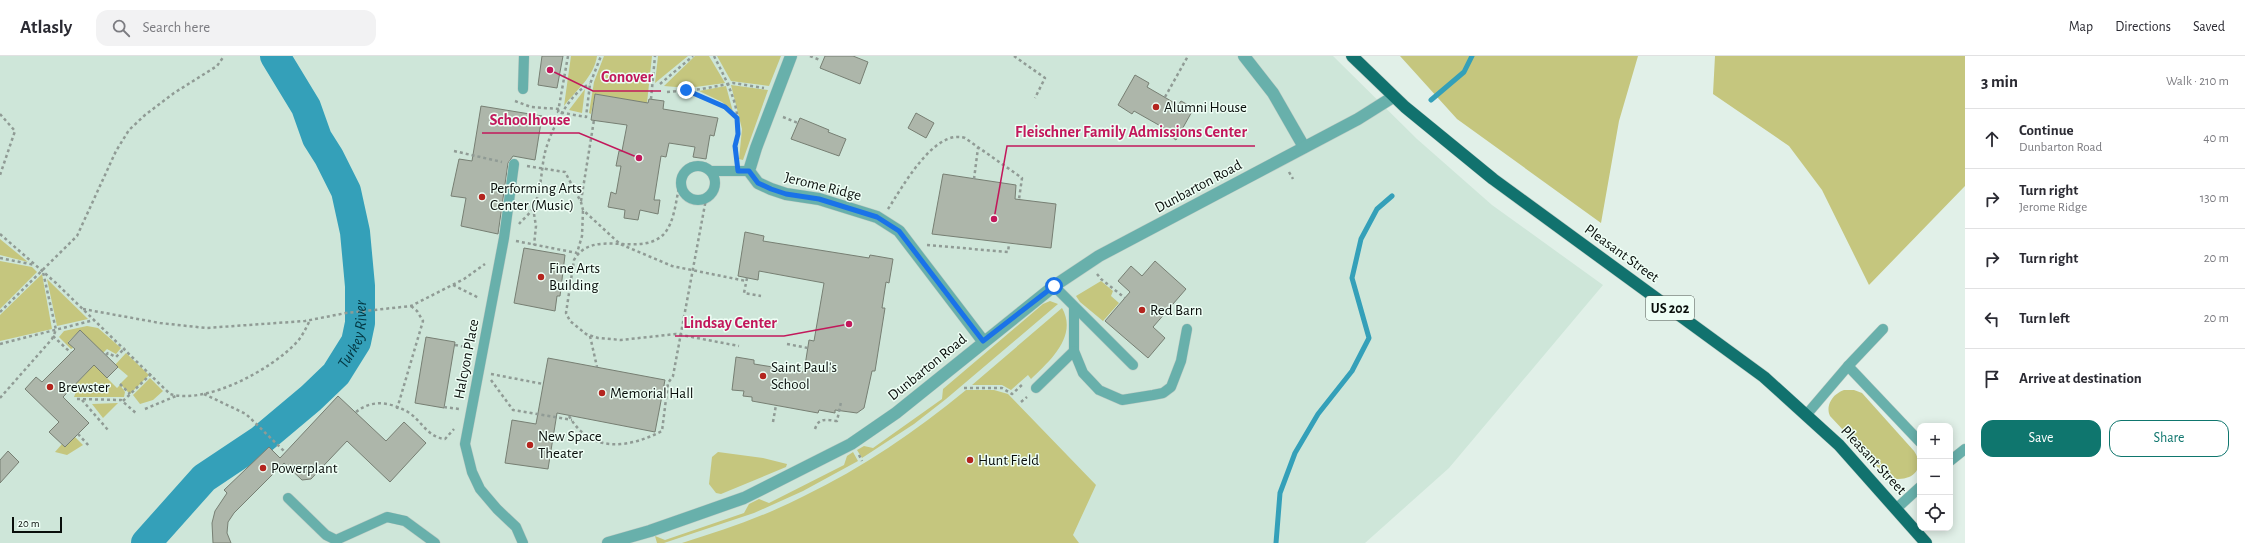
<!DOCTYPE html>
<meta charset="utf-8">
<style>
:root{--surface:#fff;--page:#f2f2f3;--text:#2b2b33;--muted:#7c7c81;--line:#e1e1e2;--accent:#0f766e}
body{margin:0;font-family:"Alegreya Sans",sans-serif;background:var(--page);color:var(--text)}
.controls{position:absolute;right:12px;bottom:12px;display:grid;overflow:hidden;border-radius:8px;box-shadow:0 2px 10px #0003}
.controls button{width:36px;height:36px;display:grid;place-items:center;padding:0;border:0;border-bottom:1px solid var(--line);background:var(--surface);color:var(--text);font:20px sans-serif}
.scale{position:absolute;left:12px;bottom:10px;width:50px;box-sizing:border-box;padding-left:4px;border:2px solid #090e0b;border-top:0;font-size:11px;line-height:14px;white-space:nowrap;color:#090e0b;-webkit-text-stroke:3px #eefef5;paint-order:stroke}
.stop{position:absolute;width:12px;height:12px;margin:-9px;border:3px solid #1a73e8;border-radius:50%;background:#fff}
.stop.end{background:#1a73e8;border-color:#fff;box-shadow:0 1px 4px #0008}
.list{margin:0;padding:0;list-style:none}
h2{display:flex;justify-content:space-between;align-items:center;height:52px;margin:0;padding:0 16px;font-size:17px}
h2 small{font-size:13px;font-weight:400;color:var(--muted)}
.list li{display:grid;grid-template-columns:26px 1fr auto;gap:12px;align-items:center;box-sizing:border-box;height:60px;padding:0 16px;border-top:1px solid var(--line)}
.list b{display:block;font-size:15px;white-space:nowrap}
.list p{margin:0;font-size:13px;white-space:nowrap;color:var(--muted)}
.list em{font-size:13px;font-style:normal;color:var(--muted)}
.actions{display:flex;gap:8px;padding:12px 16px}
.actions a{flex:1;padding:9px 0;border:1px solid var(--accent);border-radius:12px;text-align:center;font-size:14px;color:var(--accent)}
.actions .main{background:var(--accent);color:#fff}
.icon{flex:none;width:22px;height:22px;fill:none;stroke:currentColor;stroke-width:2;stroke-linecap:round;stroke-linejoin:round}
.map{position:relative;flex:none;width:1965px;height:487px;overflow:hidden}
header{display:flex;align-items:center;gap:24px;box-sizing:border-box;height:56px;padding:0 20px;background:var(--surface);border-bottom:1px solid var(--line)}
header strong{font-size:19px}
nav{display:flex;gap:22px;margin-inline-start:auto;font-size:14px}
.search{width:280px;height:36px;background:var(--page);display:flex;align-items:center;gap:10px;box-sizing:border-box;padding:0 14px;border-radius:12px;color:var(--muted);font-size:15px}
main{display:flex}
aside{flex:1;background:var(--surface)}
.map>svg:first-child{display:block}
.built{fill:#cee6d9}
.green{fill:#c5c67e}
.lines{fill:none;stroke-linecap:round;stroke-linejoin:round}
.stream{stroke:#34a0b9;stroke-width:5}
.river{stroke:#34a0b9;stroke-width:30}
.building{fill:#adb6aa;stroke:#777f73}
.service-casing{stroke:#beccc5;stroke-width:11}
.minor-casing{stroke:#beccc5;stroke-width:13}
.primary-casing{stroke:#beccc5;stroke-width:13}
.path{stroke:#909b95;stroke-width:2.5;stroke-dasharray:3 3;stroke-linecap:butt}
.service{stroke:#68b0ab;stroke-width:10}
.minor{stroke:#68b0ab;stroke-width:12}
.primary{stroke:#11726e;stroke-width:12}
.route{stroke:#1a73e8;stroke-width:5}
.poi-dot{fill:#b4251f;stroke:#eefef5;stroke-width:1.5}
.labels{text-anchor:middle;stroke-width:3;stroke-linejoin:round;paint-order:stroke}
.shield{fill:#eefef5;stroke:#4e5651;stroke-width:1}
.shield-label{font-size:14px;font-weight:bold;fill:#090e0b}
.poi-label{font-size:15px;fill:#090e0b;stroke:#eefef5;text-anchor:start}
.street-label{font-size:15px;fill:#090e0b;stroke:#eefef5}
.water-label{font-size:16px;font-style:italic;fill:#023540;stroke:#eefef5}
.leader{fill:none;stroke:#c2185b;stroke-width:1.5}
.callout-dot{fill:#c2185b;stroke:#eefef5;stroke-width:1.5}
.callout-label{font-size:16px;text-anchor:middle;font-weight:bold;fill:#c2185b;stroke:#eefef5;stroke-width:3;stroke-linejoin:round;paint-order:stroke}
</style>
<header>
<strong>Atlasly</strong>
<div class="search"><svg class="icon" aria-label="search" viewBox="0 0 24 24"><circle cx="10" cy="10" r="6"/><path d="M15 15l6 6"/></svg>Search here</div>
<nav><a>Map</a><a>Directions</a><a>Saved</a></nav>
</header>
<main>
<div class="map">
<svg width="1965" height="487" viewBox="0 0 1965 487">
<rect width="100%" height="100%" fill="#e1f0e8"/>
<polygon class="built" points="0,0 1333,0 1417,83 1492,149 1603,229 1449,412 1365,487 0,487"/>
<g class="green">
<path d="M 571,0 L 597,0 C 594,21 576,34 564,50 Z"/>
<polygon points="604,0 652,0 647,47 595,38 591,58 589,57 594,26"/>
<polygon points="658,0 688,0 655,27"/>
<polygon points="695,0 709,0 725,27 688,32 664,30"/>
<polygon points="717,0 781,0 769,30 731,25"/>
<polygon points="1400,0 1638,0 1619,65 1601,167 1457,63"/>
<polygon points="1715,0 1965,0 1965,130 1869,229 1822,134 1789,90 1713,38"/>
<polygon points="731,29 768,34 743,104 739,103 742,73"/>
<polygon points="726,30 733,56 722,46 699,35"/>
<polygon points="585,33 582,57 569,54"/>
<polygon points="0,183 28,206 0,199"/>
<polygon points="0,205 32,211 37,216 0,253"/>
<polygon points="42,218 52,273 0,285 0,259"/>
<polygon points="47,223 88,263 57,270"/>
<polygon points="1101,225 1113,235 1111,240 1119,247 1103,265 1080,246 1076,240"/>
<polygon points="1050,245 1058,248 946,343 914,368 862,402 857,394 864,390 873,392 942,343 943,333 1043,248"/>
<path d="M 1062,252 C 1078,280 1050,305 1031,323 L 1028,319 L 1011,334 L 1002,329 L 972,329 Z"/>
<polygon points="87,270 98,272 121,292 116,298 107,293 103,297 80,274 68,286 73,292 71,293 59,281 64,275"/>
<polygon points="126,297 149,319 130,338 120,328 128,320 115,309"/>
<polygon points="94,309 117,332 120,329 125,336 124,341 74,341 77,333 75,329"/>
<polygon points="150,322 163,335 153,344 140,348 133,339"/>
<path d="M 966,334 L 994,334 L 1008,338 L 1096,429 L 1073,479 L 1079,487 L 682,487 C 724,474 765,460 804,440 C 862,412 916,375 966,334 Z"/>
<path d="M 1844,334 L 1854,334 L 1862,337 L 1914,395 C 1928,416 1907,428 1887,421 L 1830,360 C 1825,349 1833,338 1844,334 Z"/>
<polygon points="118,347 103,362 92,348"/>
<polygon points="75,381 83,389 67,399 55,396 62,388 65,391"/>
<polygon points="718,396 763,402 787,408 786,411 721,438 716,437 709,428 712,401"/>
<polygon points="853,396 858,405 803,435 754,457 664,487 657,487 655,480 665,484 744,457 749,448 759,443 769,447 844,409 847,400"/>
</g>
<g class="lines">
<g class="stream">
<polyline points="1431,44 1464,16 1472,0"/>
<polyline points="1276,487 1280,437 1295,397 1318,358 1352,315 1369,282 1352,222 1361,183 1377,153 1392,140"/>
</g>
<path class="river" id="s1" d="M 146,487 L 204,422 L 261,384 L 311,342 L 336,318 L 356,286 L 360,267 L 360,230 L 355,176 L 346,135 L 329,101 L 317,82 L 306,51 L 275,0"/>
</g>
<g class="building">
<polygon points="542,0 563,0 557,32 538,29"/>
<polygon points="825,0 853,0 868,6 860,28 820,12"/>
<polygon points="1135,19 1149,27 1147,31 1178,49 1181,45 1194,52 1176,84 1164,76 1164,72 1134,55 1132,58 1118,49"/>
<polygon points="595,38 648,47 649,43 664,45 663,53 718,62 714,80 710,79 706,103 693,101 695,91 669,87 666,101 661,100 654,144 660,144 658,158 640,154 638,164 624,162 625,154 608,151 611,136 616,138 621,110 616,110 619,95 622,95 627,69 591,64"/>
<polygon points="481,50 542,60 535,104 513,100 508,107 498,178 461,170 466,142 451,140 459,103 472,105"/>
<polygon points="916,57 934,67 926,82 908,72"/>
<polygon points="800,62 829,74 828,76 846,83 839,100 791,83"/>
<polygon points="943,118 1016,129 1015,143 1056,148 1051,192 932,178"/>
<polygon points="745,176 764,180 763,185 869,202 870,199 893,203 889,227 886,226 882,252 885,252 875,315 872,315 864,352 857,357 835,354 835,357 819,354 818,357 752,345 752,341 743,340 744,335 732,334 736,301 754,304 754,308 804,316 809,284 814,285 824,227 759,215 758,224 738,220"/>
<polygon points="524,192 565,199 560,240 557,240 555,255 514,247"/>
<polygon points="1155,205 1186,233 1153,271 1165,282 1148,302 1105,265 1130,236 1118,225 1131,210 1142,220"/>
<polygon points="80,274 118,311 107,322 94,309 63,341 89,367 65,391 49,376 59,366 25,333 36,321 42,326 75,293 68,287"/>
<polygon points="426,281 455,286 444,352 415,347"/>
<polygon points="548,302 665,324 655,376 557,357 548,413 505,407 512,364 536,368"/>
<polygon points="338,340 386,385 404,366 426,387 390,426 347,385 311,423 302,424 284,407 234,457 228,466 227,477 231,487 213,487 212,467 215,455 227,437 224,434 269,391 280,402"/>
<polygon points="8,395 19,406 0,427 0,404"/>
</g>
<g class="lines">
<g class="service-casing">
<g id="service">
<polyline points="523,33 524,0"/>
<polyline points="514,108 504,182 465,388 472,416 480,433 497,453 516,471 523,487"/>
<circle cx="698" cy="127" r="17"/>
<polyline points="711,115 749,115"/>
<polyline points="1054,230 1133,309"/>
<polyline points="1074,252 1074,295 1083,317 1099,334 1122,344 1153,339 1163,337 1171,331 1181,305 1187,273"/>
<polyline points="1848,310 1883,273"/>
<polyline points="1036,332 1074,295"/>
<polyline points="1807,358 1848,310 1920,386"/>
<polyline points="1950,405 1965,393"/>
<polyline points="288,442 326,479 336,484 387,461 405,465 435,487"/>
<polyline points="1897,452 1920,431"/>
</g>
</g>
<g class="minor-casing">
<g id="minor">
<polyline points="791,0 756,92 749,115 758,127 771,133 786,138 819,143 877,161 899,175 983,285"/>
<polyline points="1244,0 1273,37 1304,91"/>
<polyline points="608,487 650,475 744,442 851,388 896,357 1054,230 1099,200 1358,63 1393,41"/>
</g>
</g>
<g class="primary-casing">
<polyline id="primary" points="1352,0 1405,51 1493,123 1764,321 1839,389 1926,487"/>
</g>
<g class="path">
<polyline points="568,0 558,56 586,61 590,28 601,0"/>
<path d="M 714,0 C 725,22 737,43 738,68 C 739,80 735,90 737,103"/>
<polyline points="810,0 820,4"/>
<polyline points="1014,0 1045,22 1035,42"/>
<polyline points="660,28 693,0"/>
<polyline points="689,35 725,51 737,62"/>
<polyline points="667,36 702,33 733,27 764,32"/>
<polyline points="1165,41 1188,0"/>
<polyline points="651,43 655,0"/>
<polyline points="515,45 531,51 559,53"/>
<polyline points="0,58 15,75 0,119"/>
<polyline points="783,61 798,67"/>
<polyline points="454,95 502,106"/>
<polyline points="527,110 565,116 581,146 583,154 620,188 672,210 746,225"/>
<polyline points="1289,116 1293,123"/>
<polyline points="974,123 978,92"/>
<path d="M 680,127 C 676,142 675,167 663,179 C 638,202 593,171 574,204 L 566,257 L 570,265 L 586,278 L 598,282 L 621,284 L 676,278 L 739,290"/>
<polyline points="581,145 594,64"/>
<polyline points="533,152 536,170 534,189"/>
<path d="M 888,153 C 902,132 934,72 965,82 L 1022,122 L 1019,143"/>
<path d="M 519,168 C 523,163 530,158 533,152 C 541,137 541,117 544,101 C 548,79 569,36 590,28"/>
<path d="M 0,178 L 56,227 L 170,338 C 207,349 272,313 297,286 C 303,279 306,272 310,264"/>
<polyline points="516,185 577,197 582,180 583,154"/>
<polyline points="927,189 1008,196 1009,188"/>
<polyline points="0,202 35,209"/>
<polyline points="1097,218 1101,223 1125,242"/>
<polyline points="747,222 744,237 761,240"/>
<polyline points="563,227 570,228"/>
<polyline points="453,229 479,242"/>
<polyline points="83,253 160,267 206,272 305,265 346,257 411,250 464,223 485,208"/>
<polyline points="0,256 77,180 116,95 129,74 145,59 174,37 217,10 224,0"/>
<polyline points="53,280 71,297"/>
<polyline points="590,280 597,311"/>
<polyline points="0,288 94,264"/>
<polyline points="787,288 808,292"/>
<polyline points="455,289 471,292"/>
<polyline points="106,299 108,297 116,301 125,292"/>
<polyline points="491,318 543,328"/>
<polyline points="491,324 513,354 572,364"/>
<polyline points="120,328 130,338"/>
<polyline points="964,332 1002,332 1012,338 1023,328"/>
<polyline points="204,338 246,358 285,396"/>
<polyline points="0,342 52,283 56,274 43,216"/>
<polyline points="77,343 121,344 137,358"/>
<polyline points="82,344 108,374"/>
<polyline points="123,345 151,318"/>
<polyline points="1021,346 1027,341"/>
<polyline points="444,351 459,353"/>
<polyline points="145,353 176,340"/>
<polyline points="397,353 423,265 417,255 411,250"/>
<path d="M 356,356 C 372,343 390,346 408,356 C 422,365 427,381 445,383 L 454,373"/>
<path d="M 569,360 C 591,398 629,392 662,375 L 668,327 L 673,320 L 706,143"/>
<polyline points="773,366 776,349"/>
<path d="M 815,373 C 819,361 826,364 837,365 L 841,346"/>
<polyline points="78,378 90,391"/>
<polyline points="859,399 862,405"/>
</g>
<use href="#service" class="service"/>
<use href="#minor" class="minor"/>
<use href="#primary" class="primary"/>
</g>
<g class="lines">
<polyline class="route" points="686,34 725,51 737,62 738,78 735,90 738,115 749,115 758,127 771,133 786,138 819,143 877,161 899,175 983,285 1054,230"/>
</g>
<g class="poi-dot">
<circle cx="1156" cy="51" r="4"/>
<circle cx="482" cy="141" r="4"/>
<circle cx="541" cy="221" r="4"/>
<circle cx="1142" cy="254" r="4"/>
<circle cx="763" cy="320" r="4"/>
<circle cx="50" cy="331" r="4"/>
<circle cx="602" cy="337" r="4"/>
<circle cx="530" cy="389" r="4"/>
<circle cx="970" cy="404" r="4"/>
<circle cx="263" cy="412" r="4"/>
</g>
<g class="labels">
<rect class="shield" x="1646" y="240" width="48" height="24" rx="3"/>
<g class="shield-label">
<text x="1670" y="257">US 202</text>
</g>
<g class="poi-label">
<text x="1164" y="56">Alumni House</text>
<text x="490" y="137">Performing Arts<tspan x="490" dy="17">Center (Music)</tspan></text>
<text x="549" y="217">Fine Arts<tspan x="549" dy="17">Building</tspan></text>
<text x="1150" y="259">Red Barn</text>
<text x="771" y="316">Saint Paul's<tspan x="771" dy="17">School</tspan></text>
<text x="58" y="336">Brewster</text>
<text x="610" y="342">Memorial Hall</text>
<text x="538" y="385">New Space<tspan x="538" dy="17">Theater</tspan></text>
<text x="978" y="409">Hunt Field</text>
<text x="271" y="417">Powerplant</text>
</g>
<g class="street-label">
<text transform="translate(823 130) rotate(14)" y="5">Jerome Ridge</text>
<text transform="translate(1198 130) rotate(-28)" y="5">Dunbarton Road</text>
<text transform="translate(1622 197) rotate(36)" y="5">Pleasant Street</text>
<text transform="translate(466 303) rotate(-79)" y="5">Halcyon Place</text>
<text transform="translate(927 311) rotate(-39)" y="5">Dunbarton Road</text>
<text transform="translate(1874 404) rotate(47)" y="5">Pleasant Street</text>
</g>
<g class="water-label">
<text dy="6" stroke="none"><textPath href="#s1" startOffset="300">Turkey River</textPath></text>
</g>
</g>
<path class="leader" d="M550 14L593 35H661M639 102L579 77H482M994 163L1007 90H1255M849 268L784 280H675"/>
<g class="callout-dot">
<circle cx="550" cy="14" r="4"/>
<circle cx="639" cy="102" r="4"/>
<circle cx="994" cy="163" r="4"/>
<circle cx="849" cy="268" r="4"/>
</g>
<g class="callout-label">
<text x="627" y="26">Conover</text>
<text x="530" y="69">Schoolhouse</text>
<text x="1131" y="81">Fleischner Family Admissions Center</text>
<text x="730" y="272">Lindsay Center</text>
</g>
</svg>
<div class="controls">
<button>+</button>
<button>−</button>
<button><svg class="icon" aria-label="locate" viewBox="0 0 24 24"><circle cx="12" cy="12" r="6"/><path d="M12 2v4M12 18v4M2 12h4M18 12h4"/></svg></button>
</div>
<div class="scale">20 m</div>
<div class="stop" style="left:1054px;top:230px"></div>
<div class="stop end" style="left:686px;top:34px"></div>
</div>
<aside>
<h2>3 min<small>Walk · 210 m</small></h2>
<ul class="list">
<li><svg class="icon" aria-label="ahead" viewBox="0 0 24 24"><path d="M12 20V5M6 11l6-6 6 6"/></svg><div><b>Continue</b><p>Dunbarton Road</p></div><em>40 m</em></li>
<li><svg class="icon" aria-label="right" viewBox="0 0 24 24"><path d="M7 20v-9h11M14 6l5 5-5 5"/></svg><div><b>Turn right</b><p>Jerome Ridge</p></div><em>130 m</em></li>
<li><svg class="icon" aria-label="right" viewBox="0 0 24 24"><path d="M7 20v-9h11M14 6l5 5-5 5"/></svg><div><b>Turn right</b></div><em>20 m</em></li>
<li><svg class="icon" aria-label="left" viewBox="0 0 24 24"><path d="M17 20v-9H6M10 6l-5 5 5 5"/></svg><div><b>Turn left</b></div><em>20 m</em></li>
<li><svg class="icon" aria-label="arrive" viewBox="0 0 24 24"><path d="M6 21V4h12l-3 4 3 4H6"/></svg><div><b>Arrive at destination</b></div></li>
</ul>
<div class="actions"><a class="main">Save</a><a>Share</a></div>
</aside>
</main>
